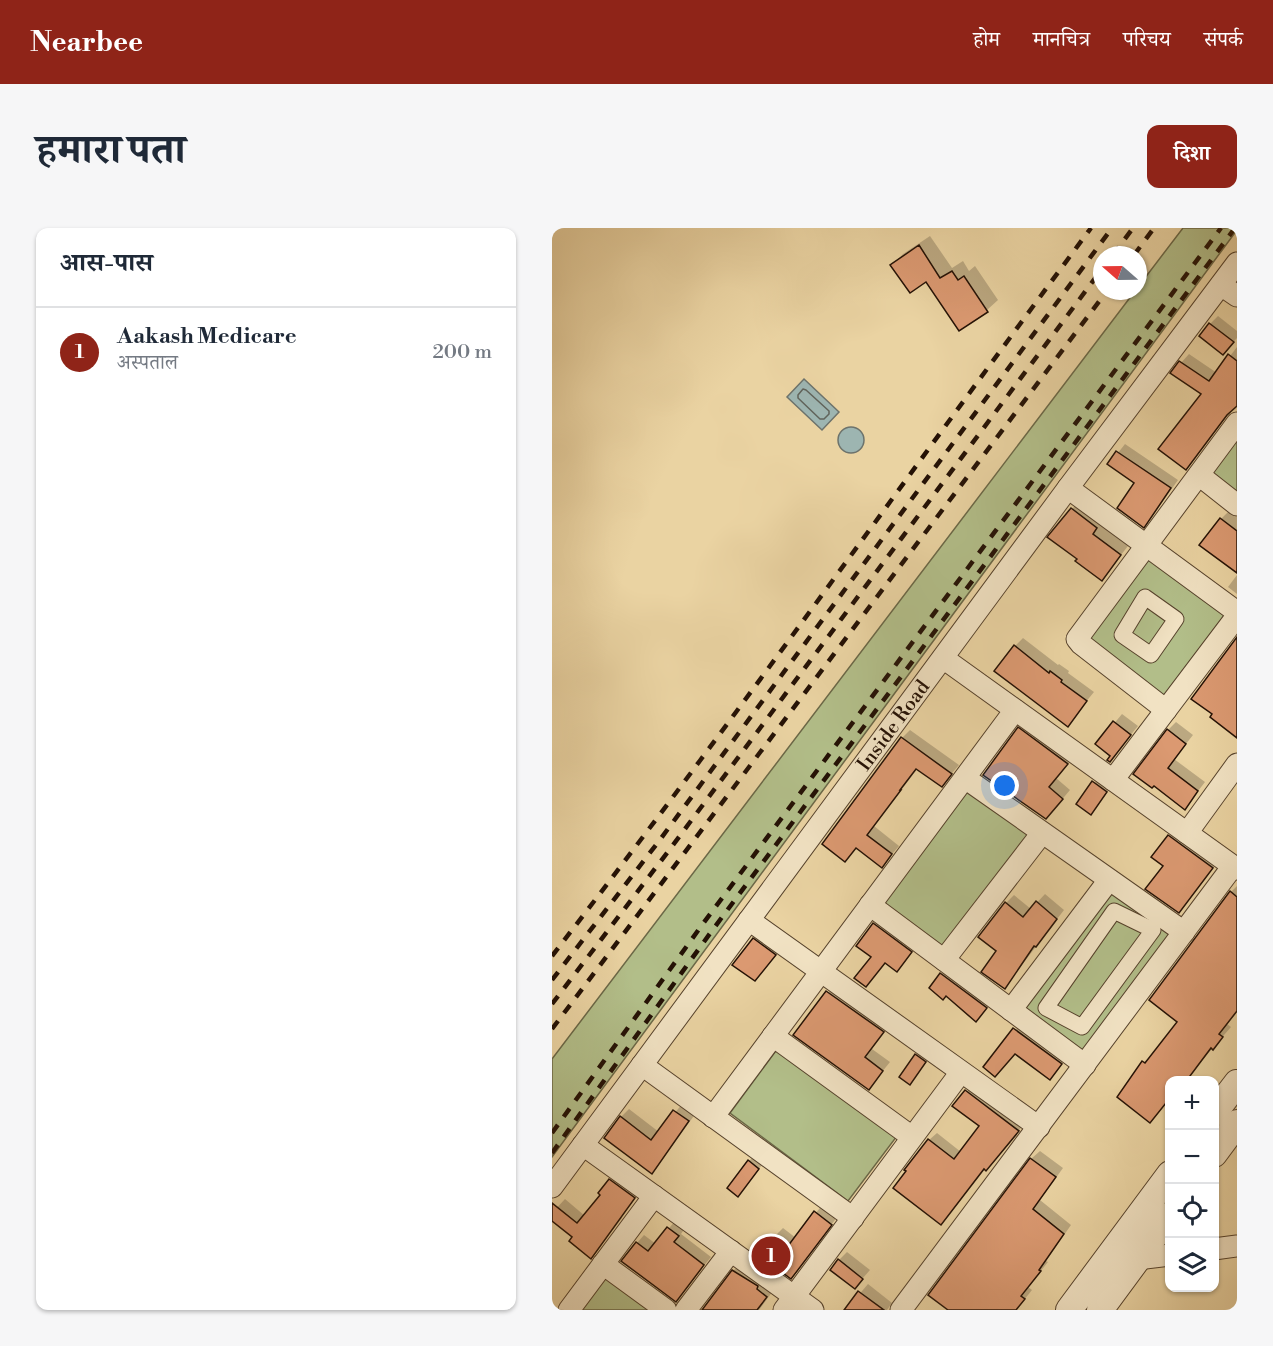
<!DOCTYPE html>
<html lang="hi">
<meta charset="utf-8">
<style>
:root{--surface:#fff;--page:#f6f6f7;--text:#1f2937;--muted:#747a83;--line:#e0e1e3;--accent:#8f2418}
body{margin:0;font-family:"Libre Bodoni","Noto Serif Devanagari",serif;background:var(--page);color:var(--text)}
.controls{position:absolute;right:18px;bottom:18px;display:grid;overflow:hidden;border-radius:12px;box-shadow:0 2px 4px #0004}
.controls button{width:54px;height:54px;display:grid;place-items:center;padding:0;border:0;border-bottom:2px solid var(--line);background:var(--surface);color:var(--text);font:30px sans-serif}
.compass{position:absolute;left:541px;top:18px;width:54px;height:54px;border-radius:50%;background:var(--surface);box-shadow:0 2px 4px #0004;rotate:290deg}
.you{position:absolute;left:453px;top:558px;width:21px;height:21px;margin:-15px;border:4px solid #fff;border-radius:50%;background:#1a73e8;box-shadow:0 0 0 9px #1a73e833}
.badge{display:grid;place-items:center;width:39px;height:39px;border-radius:50%;background:var(--accent);color:#fff;font-size:20px;font-weight:700}
.pin{position:absolute;translate:-50% -50%;border:3px solid #fff;box-shadow:0 2px 6px #0006}
.list{margin:0;padding:0;list-style:none}
h2{display:flex;justify-content:space-between;align-items:center;height:78px;margin:0;padding:0 24px;font-size:26px}
h2 small{font-size:20px;font-weight:400;color:var(--muted)}
.list li{display:grid;grid-template-columns:39px 1fr auto;gap:18px;align-items:center;box-sizing:border-box;height:90px;padding:0 24px;border-top:2px solid var(--line)}
.list b{display:block;font-size:22px;white-space:nowrap}
.list p{margin:0;font-size:20px;white-space:nowrap;color:var(--muted)}
.list em{font-size:20px;font-style:normal;color:var(--muted)}
.icon{flex:none;width:33px;height:33px;fill:none;stroke:currentColor;stroke-width:2;stroke-linecap:round;stroke-linejoin:round}
.map{position:relative;flex:none;width:685px;height:1082px;overflow:hidden;border-radius:12px}
header{display:flex;align-items:center;gap:36px;box-sizing:border-box;height:84px;padding:0 30px;background:var(--accent);color:#fff}
header strong{font-size:28px}
nav{display:flex;gap:33px;margin-inline-start:auto;font-size:21px}
.intro{display:flex;align-items:center;justify-content:space-between;box-sizing:border-box;height:144px;padding:0 36px}
h1{margin:0;font-size:42px}
.button{padding:15px 27px;border-radius:12px;background:var(--accent);color:#fff;font-size:21px;font-weight:700}
main{display:flex;gap:36px;padding:0 36px}
aside{flex:1;background:var(--surface);border-radius:12px;box-shadow:0 2px 4px #0004}
.map>svg:first-child{display:block}
.green{fill:#b2be89;stroke:#6b6847;stroke-width:1.5}
.water{fill:#9db5b1;stroke:#6d736c;stroke-width:1.5}
.shadow{fill:#0003}
.lines{fill:none;stroke-linecap:round;stroke-linejoin:round}
.shore{stroke:#60635b;stroke-width:1.5}
.building{fill:#db9971;stroke:#241105;stroke-width:1.5}
.pedestrian-casing{stroke:#56422c;stroke-width:17}
.minor-casing{stroke:#56422c;stroke-width:23}
.tertiary-casing{stroke:#56422c;stroke-width:28}
.pedestrian{stroke:#f1e2c3;stroke-width:15}
.minor{stroke:#f1e2c3;stroke-width:21}
.tertiary{stroke:#f1e2c3;stroke-width:26}
.rail{stroke:#241105;stroke-width:4.5;stroke-dasharray:10 10;stroke-linecap:butt}
.labels{text-anchor:middle;stroke-width:4.5;stroke-linejoin:round;paint-order:stroke}
.street-label{font-size:20px;fill:#241105;stroke:#f1e2c3}
</style>
<header>
<strong>Nearbee</strong>
<nav><a>होम</a><a>मानचित्र</a><a>परिचय</a><a>संपर्क</a></nav>
</header>
<div class="intro"><h1>हमारा पता</h1><a class="button">दिशा</a></div>
<main>
<aside>
<h2>आस-पास<small></small></h2>
<ul class="list">
<li><span class="badge">1</span><div><b>Aakash Medicare</b><p>अस्पताल</p></div><em>200 m</em></li>
</ul>
</aside>
<div class="map">
<svg width="685" height="1082" viewBox="0 0 685 1082">
<rect width="100%" height="100%" fill="#ead3a2"/>
<filter id="stains"><feTurbulence type="fractalNoise" baseFrequency=".00333" numOctaves="4"/><feColorMatrix values="0 0 0 0 .2 0 0 0 0 .09 0 0 0 0 .02 0 0 0 .5 -.17"/></filter>
<radialGradient id="worn" r=".72"><stop offset=".6" stop-color="#630" stop-opacity="0"/><stop offset="1" stop-color="#630" stop-opacity=".3"/></radialGradient>
<g class="green">
<polygon points="631,0 685,0 685,2 0,929 0,831 583,63 586,63 586,59"/>
<polygon points="685,199 685,264 654,241"/>
<polygon points="594,327 673,387 611,469 532,409"/>
<polygon points="416,559 478,606 391,723 328,677"/>
<polygon points="560,661 622,707 533,826 472,779"/>
<polygon points="226,820 345,908 296,973 178,885"/>
<polygon points="54,1046 103,1082 28,1082"/>
</g>
<g class="water">
<polygon points="252,151 287,184 270,202 235,169"/>
<circle cx="299" cy="212" r="13"/>
</g>
<g class="shadow">
<polygon points="378,8 400,40 411,33 417,43 423,38 446,72 435,82 340,37 351,26"/>
<polygon points="666,88 685,103 685,110 671,125 658,96"/>
<polygon points="685,119 685,176 634,240 651,166 620,145 637,126 665,145"/>
<polygon points="573,216 626,252 599,290 591,298 584,254 558,235"/>
<polygon points="528,273 552,292 548,297 576,318 550,351 520,281"/>
<polygon points="677,283 685,289 685,343 669,291"/>
<polygon points="685,347 685,366 676,359"/>
<polygon points="471,410 506,437 507,436 517,443 516,445 542,464 515,497 463,418"/>
<polygon points="570,486 586,498 558,532 560,528 545,516"/>
<polygon points="475,492 523,527 504,550 518,562 502,581 467,500"/>
<polygon points="624,494 641,507 622,531 653,554 633,580 602,556 616,502"/>
<polygon points="358,502 407,537 390,557 366,540 322,598 347,618 330,638 305,619 293,632 350,510"/>
<polygon points="550,546 562,555 539,585 526,576"/>
<polygon points="625,600 668,631 627,683 613,638 617,608"/>
<polygon points="685,658 685,784 675,796 679,799 633,852 618,852 618,871 598,893 567,869 592,834 602,826 627,794 679,664"/>
<polygon points="493,666 512,682 453,759 446,723 454,675 462,667 479,681"/>
<polygon points="330,688 367,715 353,734 334,734 314,757 321,729 322,696"/>
<polygon points="210,703 231,718 211,743 202,711"/>
<polygon points="398,738 442,771 424,792 389,746"/>
<polygon points="284,756 339,796 320,821 338,834 317,860 243,806"/>
<polygon points="471,793 517,827 497,850 464,824 433,839"/>
<polygon points="373,819 381,826 358,855 364,827"/>
<polygon points="422,855 473,895 442,933 434,941 433,940 389,995 377,912 385,905 409,924 429,898 403,878"/>
<polygon points="131,875 144,885 107,936 99,944 69,889 77,881 107,904"/>
<polygon points="488,923 511,940 488,972 519,997 494,1033 496,1034 476,1059 480,1062 464,1082 398,1082 479,931"/>
<polygon points="205,925 214,932 186,967 197,933"/>
<polygon points="66,944 90,961 69,989 70,990 39,1029 22,1009 0,991 0,985 13,971 33,988 58,952"/>
<polygon points="271,976 286,988 239,1049 223,1008 231,1000 244,1010"/>
<polygon points="123,993 133,1000 129,1006 159,1029 124,1072 85,1015 92,1007 104,1016"/>
<polygon points="295,1024 318,1042 303,1059 287,1032"/>
<polygon points="194,1031 226,1056 207,1082 151,1082 181,1043"/>
<polygon points="316,1056 340,1075 335,1082 294,1082"/>
</g>
<g class="lines">
<polygon class="shore" points="251,161 254,162 277,183 277,186 272,191 268,191 246,170 246,167"/>
</g>
<g class="building">
<polygon points="367,17 388,50 400,43 406,52 412,48 436,84 407,103 374,54 358,65 338,37"/>
<polygon points="657,95 682,114 671,127 647,108"/>
<polygon points="676,126 685,133 685,178 675,187 634,242 606,221 649,166 618,145 627,133 657,153"/>
<polygon points="564,223 619,260 592,300 565,280 582,255 555,236"/>
<polygon points="519,280 545,300 541,306 569,327 550,353 523,333 525,331 495,309"/>
<polygon points="668,290 685,303 685,345 647,317"/>
<polygon points="685,409 685,510 658,489 660,486 639,471"/>
<polygon points="462,417 497,445 498,443 510,452 509,454 535,473 516,499 442,443"/>
<polygon points="561,493 579,507 558,534 555,532 558,528 543,516"/>
<polygon points="466,499 516,536 497,559 511,571 494,591 431,547"/>
<polygon points="615,501 634,516 616,540 646,563 633,582 602,558 600,560 581,546"/>
<polygon points="349,509 400,546 390,559 364,541 348,562 349,562 315,607 340,626 330,640 304,620 293,634 270,616"/>
<polygon points="540,553 555,564 539,587 524,576"/>
<polygon points="616,607 661,640 627,685 593,661 611,638 599,629"/>
<polygon points="678,663 685,669 685,783 667,806 671,809 661,822 659,820 635,852 618,852 618,870 598,895 565,869 590,833 593,835 625,794 597,772"/>
<polygon points="484,673 505,691 484,719 482,718 453,761 429,744 444,723 426,709 453,674 471,689"/>
<polygon points="321,695 360,724 345,744 333,735 314,759 302,750 319,729 304,718"/>
<polygon points="201,710 224,727 203,753 180,737"/>
<polygon points="388,745 435,780 424,794 394,768 391,772 377,760"/>
<polygon points="274,763 332,804 313,829 331,843 317,862 241,807"/>
<polygon points="461,800 510,836 498,852 463,826 443,849 431,839"/>
<polygon points="363,826 374,834 358,857 347,849"/>
<polygon points="413,862 467,903 434,943 432,941 389,997 341,960 354,943 352,942 376,911 402,931 427,898 400,878"/>
<polygon points="121,882 137,893 100,946 52,910 68,888 99,912"/>
<polygon points="478,930 504,949 481,981 512,1006 487,1042 489,1043 469,1068 473,1071 464,1082 396,1082 376,1067"/>
<polygon points="196,932 207,941 186,969 175,960"/>
<polygon points="57,951 83,970 39,1031 17,1013 20,1009 0,993 0,975 25,995 48,967 46,965"/>
<polygon points="262,983 280,997 239,1051 207,1027 222,1007 236,1018"/>
<polygon points="115,999 127,1008 122,1014 152,1037 124,1074 69,1033 84,1014 96,1023"/>
<polygon points="286,1031 311,1051 303,1061 278,1042"/>
<polygon points="180,1042 206,1058 205,1061 215,1069 205,1082 150,1082"/>
<polygon points="306,1063 332,1082 292,1082"/>
</g>
<g class="lines">
<g class="pedestrian-casing">
<g id="pedestrian">
<polygon points="593,369 624,391 599,427 570,407"/>
<polygon points="562,683 601,702 530,799 494,780"/>
</g>
</g>
<g class="minor-casing">
<g id="minor">
<polyline points="669,57 685,68"/>
<polyline points="647,247 685,277"/>
<polyline points="516,260 685,384"/>
<polyline points="391,430 685,641"/>
<polyline points="614,482 529,416 525,411 685,195"/>
<polyline points="413,550 632,704"/>
<polyline points="561,552 685,388"/>
<polyline points="635,605 685,536"/>
<polyline points="318,677 533,837"/>
<polyline points="197,692 487,899"/>
<polyline points="392,732 490,605"/>
<polyline points="459,782 557,652"/>
<polyline points="221,808 360,909"/>
<polyline points="90,837 301,990"/>
<polyline points="161,889 463,482"/>
<polyline points="31,917 261,1082"/>
<path id="s1" d="M 0,959 L 516,260 L 685,35"/>
<polyline points="662,1021 685,1018"/>
<polyline points="585,1031 618,1027"/>
<polyline points="51,1036 114,1082"/>
<polyline points="17,1082 102,968"/>
<polyline points="134,1082 179,1023"/>
<polyline points="232,1082 409,844"/>
<polyline points="349,1082 681,638"/>
</g>
</g>
<g class="tertiary-casing">
<g id="tertiary">
<polyline points="662,885 685,855"/>
<polyline points="662,926 685,895"/>
<polyline points="517,1082 618,946"/>
<polyline points="548,1082 618,987"/>
</g>
</g>
<use href="#pedestrian" class="pedestrian"/>
<use href="#minor" class="minor"/>
<use href="#tertiary" class="tertiary"/>
<g class="rail">
<polyline points="561,27 581,0"/>
<polyline points="582,27 602,0"/>
<path d="M 0,728 C 185,489 359,242 539,0"/>
<polyline points="0,752 107,613 560,0"/>
<polyline points="0,776 118,621 550,41"/>
<polyline points="0,801 555,63"/>
<polyline points="0,905 150,697 669,0"/>
<polyline points="0,925 159,704 683,0"/>
</g>
</g>
<g class="labels">
<g class="street-label">
<text dy="7" stroke="none"><textPath href="#s1" startOffset="574">Inside Road</textPath></text>
</g>
</g>
<rect width="100%" height="100%" filter="url(#stains)"/>
<rect width="100%" height="100%" fill="url(#worn)"/>
</svg>
<div class="controls">
<button>+</button>
<button>−</button>
<button><svg class="icon" aria-label="locate" viewBox="0 0 24 24"><circle cx="12" cy="12" r="6"/><path d="M12 2v4M12 18v4M2 12h4M18 12h4"/></svg></button>
<button><svg class="icon" aria-label="layers" viewBox="0 0 24 24"><path d="M12 4l9 5-9 5-9-5zM3 14l9 5 9-5"/></svg></button>
</div>
<svg class="compass" viewBox="-18 -18 36 36"><path d="M0-13l5 13h-10z" fill="#e53935"/><path d="M0 13l5-13h-10z" fill="#747a83"/></svg>
<div class="you"></div>
<div class="pin badge" style="left:219px;top:1028px">1</div>
</div>
</main>
